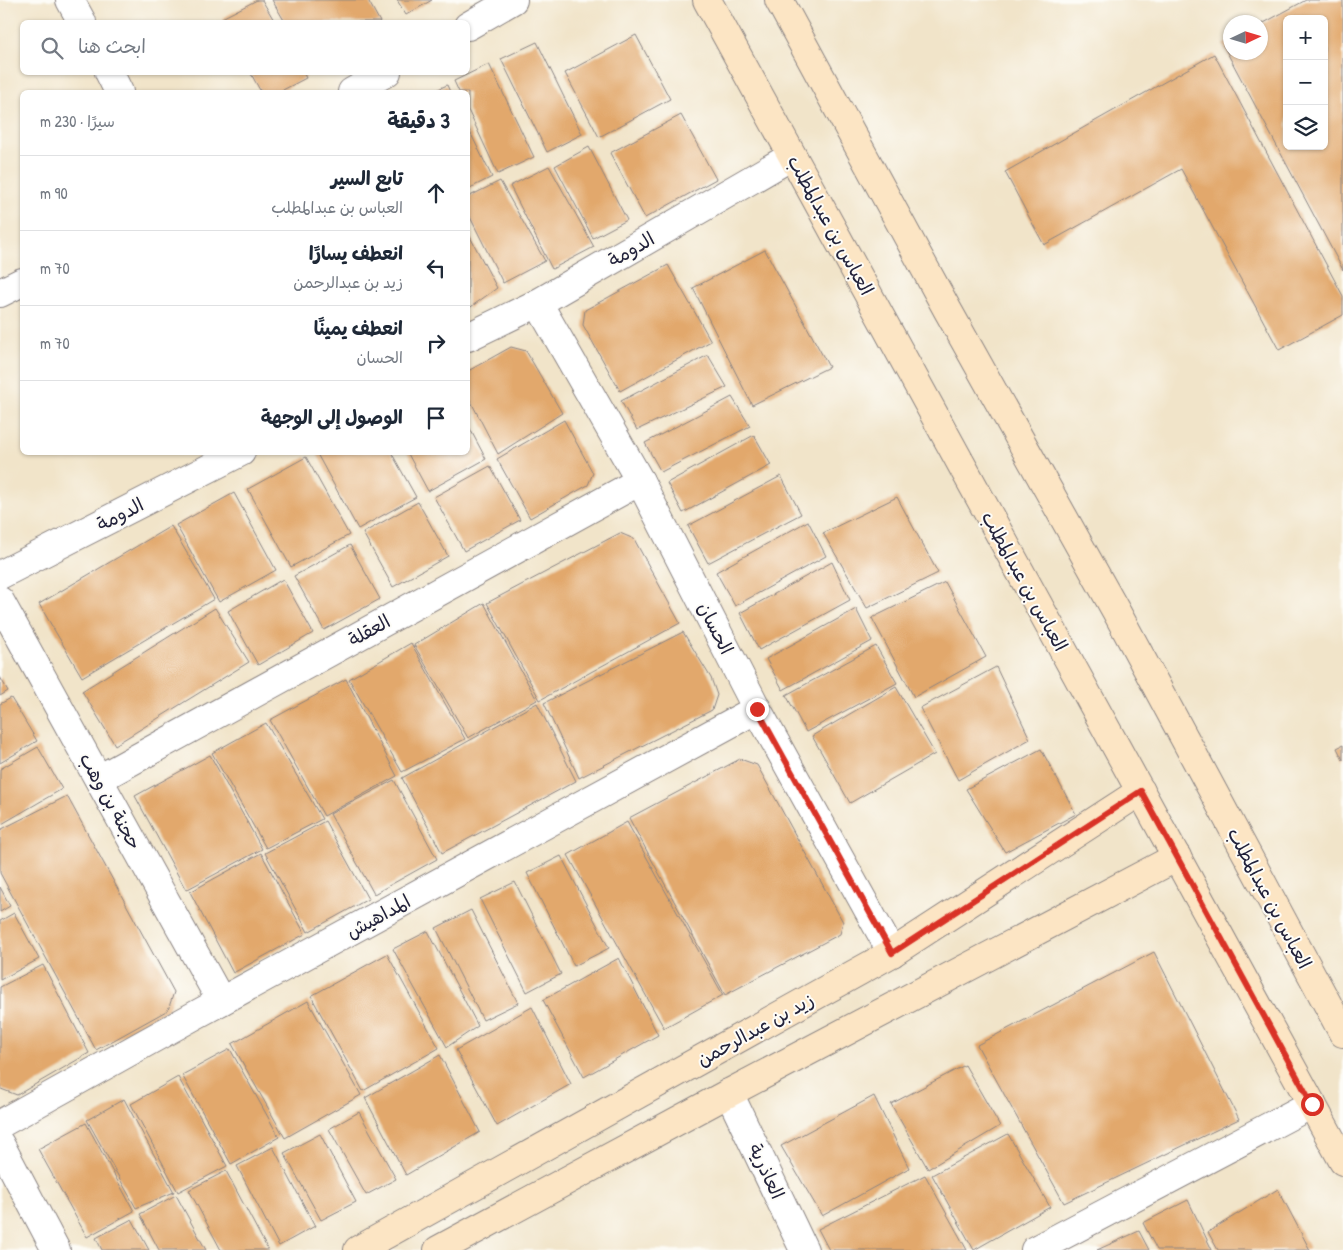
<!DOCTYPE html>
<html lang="ar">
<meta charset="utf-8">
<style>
:root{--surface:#fff;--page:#f6f6f7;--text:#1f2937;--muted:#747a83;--line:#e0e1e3}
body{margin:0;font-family:"Patrick Hand","Playpen Sans Arabic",sans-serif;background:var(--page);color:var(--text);direction:rtl}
.controls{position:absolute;right:15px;top:15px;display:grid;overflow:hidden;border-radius:8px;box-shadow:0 1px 4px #0004}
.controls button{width:45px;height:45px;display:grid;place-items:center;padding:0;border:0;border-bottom:1px solid var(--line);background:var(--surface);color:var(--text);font:25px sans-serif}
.compass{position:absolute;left:1223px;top:15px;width:45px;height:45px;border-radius:50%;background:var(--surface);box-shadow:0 1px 4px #0004;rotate:86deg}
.stop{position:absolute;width:15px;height:15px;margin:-11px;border:4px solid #d93025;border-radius:50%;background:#fff}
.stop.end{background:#d93025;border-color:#fff;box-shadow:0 1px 5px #0008}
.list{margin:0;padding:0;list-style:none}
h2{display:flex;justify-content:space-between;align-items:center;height:65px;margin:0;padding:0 20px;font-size:21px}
h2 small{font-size:16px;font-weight:400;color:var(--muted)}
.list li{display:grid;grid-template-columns:32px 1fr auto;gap:15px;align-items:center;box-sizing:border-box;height:75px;padding:0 20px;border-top:1px solid var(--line)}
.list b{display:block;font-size:19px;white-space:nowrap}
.list p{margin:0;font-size:16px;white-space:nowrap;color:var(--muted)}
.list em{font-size:16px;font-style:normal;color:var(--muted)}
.icon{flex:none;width:28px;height:28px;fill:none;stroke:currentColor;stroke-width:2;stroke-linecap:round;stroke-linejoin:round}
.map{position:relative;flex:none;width:1343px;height:1250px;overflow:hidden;direction:ltr}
.search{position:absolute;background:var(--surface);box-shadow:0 1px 4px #0004;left:20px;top:20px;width:450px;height:55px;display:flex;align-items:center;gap:12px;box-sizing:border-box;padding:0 18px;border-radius:8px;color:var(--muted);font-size:19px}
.panel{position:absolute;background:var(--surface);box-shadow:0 1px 4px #0004;left:20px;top:90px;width:450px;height:365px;border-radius:8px;direction:rtl}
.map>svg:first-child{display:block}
.building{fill:#e2a86c;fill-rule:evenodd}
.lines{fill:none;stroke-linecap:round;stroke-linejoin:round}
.street-casing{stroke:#8a8382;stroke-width:30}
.secondary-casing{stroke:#8a8382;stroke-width:30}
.street{stroke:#fff;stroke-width:28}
.secondary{stroke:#fce5c4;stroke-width:28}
.route{stroke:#d93025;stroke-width:6}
.labels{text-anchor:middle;stroke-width:4;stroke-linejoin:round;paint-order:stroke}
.street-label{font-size:19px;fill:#22223b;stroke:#fdfcf7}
</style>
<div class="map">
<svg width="1343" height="1250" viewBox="0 0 1343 1250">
<rect width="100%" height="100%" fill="#fdfcf7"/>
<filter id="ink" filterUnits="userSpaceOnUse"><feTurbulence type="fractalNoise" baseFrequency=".02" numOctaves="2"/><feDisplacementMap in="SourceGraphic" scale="10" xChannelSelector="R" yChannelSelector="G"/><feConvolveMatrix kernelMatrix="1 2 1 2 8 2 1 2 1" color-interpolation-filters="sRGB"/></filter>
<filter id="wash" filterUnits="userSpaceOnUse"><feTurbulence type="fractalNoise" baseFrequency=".0096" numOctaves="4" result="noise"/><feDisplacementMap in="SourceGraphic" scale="20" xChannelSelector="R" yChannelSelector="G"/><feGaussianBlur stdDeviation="1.12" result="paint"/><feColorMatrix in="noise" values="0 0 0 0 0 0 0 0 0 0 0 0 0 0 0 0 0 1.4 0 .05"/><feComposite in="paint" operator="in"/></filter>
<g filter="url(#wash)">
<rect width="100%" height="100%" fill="#f1e4c9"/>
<g id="blocks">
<g class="building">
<polygon points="257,0 262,0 275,22 225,22 222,18"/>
<polygon points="272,0 368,0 380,22 285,22"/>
<polygon points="397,0 432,0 406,15"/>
<path d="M 1306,0 L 1343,0 L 1343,270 L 1223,45 L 1230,41 L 1230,52 L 1260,52 L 1260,25 ZM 1287,19 L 1324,19 L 1324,146 L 1287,146 Z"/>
<polygon points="636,35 670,99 599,137 565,73"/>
<polygon points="537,42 582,134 547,152 501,59"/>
<polygon points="1214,54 1343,296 1343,315 1279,350 1181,169 1044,245 1005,172"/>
<polygon points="489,64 534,157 498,174 468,110 468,92 459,92 454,81"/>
<polygon points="250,72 303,72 306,78 279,92 261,92"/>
<polygon points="447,85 450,92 432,92"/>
<polygon points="681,115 716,179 645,218 610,153"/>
<polygon points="468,128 492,177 468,189"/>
<polygon points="589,147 627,220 593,238 555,166"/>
<polygon points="549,166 594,247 552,269 510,186"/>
<polygon points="500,181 545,261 503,283 468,213 468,197"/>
<polygon points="468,233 497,288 468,309"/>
<polygon points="765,250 829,367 752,405 693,288"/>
<polygon points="668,265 711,341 620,391 583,325 585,310"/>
<polygon points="511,347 526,351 562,413 498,454 468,396 468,371"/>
<polygon points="708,355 727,387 637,430 621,401"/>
<polygon points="732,397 750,426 661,472 645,443"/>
<polygon points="564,420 593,473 588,485 530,518 497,459"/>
<polygon points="468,425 486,459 428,491 407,452 468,452"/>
<polygon points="754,435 771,465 683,513 667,483"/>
<polygon points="316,452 391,452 416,497 358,529"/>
<polygon points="306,457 349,535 291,567 248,489"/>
<polygon points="490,466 520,520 464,551 434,497"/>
<polygon points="781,476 801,514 708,563 688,526"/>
<polygon points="234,493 276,570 219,602 176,525"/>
<polygon points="897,497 938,573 867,608 823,533"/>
<polygon points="418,502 448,556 393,587 363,533"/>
<polygon points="808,521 826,556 735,606 716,572"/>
<polygon points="171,526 214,599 82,677 39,604"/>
<polygon points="620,533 634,539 680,623 540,700 487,603"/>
<polygon points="350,545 380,599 324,630 294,576"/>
<polygon points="832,562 850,600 759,650 740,613"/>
<polygon points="283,579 313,633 258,665 228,611"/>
<polygon points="945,582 986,657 914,697 872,618"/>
<polygon points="484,603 537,700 468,738 414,645"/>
<polygon points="215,608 249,662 115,745 82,691"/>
<polygon points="856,609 872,641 783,690 766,659"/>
<polygon points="683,632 711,678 717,695 712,710 579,778 544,703"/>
<polygon points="411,643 465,739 402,772 349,679"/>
<polygon points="876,646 897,683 806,732 786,695"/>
<polygon points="996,667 1030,739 958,780 920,708"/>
<polygon points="0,677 8,691 0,696"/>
<polygon points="346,679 397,776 324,816 270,720"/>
<polygon points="896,687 935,754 850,803 812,736"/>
<polygon points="11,698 37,741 0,763 0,704"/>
<polygon points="537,703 576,781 442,853 402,778"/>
<polygon points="266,723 322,819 266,848 212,753"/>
<polygon points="1343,745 1343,760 1337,748"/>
<polygon points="38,747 62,789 0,825 0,769"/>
<polygon points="1041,749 1076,814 1005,852 966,789"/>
<polygon points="210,755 262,849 186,890 135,796"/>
<polygon points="740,759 757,765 843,922 840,934 725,995 629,818"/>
<polygon points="394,780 437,859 374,894 330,814"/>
<polygon points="67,796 174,992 168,1010 96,1050 0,873 0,830"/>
<polygon points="325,821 368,899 308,932 265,853"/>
<polygon points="627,822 723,995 664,1028 568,855"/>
<polygon points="261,853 305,934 233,973 190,892"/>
<polygon points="561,856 609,948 574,966 527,873"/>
<polygon points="515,882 561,974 527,992 480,899"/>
<polygon points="0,887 10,906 0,912"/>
<polygon points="471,910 518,1003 483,1020 436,928"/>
<polygon points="14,913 39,959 0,980 0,921"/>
<polygon points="428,931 478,1026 447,1047 393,949"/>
<polygon points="1154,952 1239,1119 1064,1203 977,1045"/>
<polygon points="387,954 439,1048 363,1091 311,996"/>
<polygon points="619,958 658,1035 584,1077 543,1000"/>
<polygon points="43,965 89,1053 17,1095 1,1089 0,1087 0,987"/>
<polygon points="308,1001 361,1095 285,1138 232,1044"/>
<polygon points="532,1007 571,1084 497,1126 456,1050"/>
<polygon points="230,1049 279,1137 231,1164 182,1075"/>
<polygon points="440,1055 480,1132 406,1175 365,1098"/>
<polygon points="965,1065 1000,1126 928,1169 891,1104"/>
<polygon points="178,1077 227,1166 178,1192 131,1104"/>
<polygon points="874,1096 909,1168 822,1216 781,1146"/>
<polygon points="124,1099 174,1192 136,1208 87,1120"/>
<polygon points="359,1112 396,1179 366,1195 329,1129"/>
<polygon points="86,1123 134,1211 87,1237 38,1149"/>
<polygon points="320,1134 356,1202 321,1220 284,1153"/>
<polygon points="1008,1134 1050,1207 974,1250 932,1175"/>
<polygon points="273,1147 315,1226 279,1246 237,1166"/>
<polygon points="226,1171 268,1250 221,1250 189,1190"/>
<polygon points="925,1175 967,1250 829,1250 818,1229"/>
<polygon points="1278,1189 1310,1250 1218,1250 1208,1232"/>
<polygon points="176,1195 206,1250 159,1250 140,1214"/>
<polygon points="1188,1200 1212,1250 1157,1250 1143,1223"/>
<polygon points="132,1219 149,1250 102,1250 96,1238"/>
<polygon points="1139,1231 1149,1250 1097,1250"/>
</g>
</g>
</g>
<g filter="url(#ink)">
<use href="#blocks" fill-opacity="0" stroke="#8a8382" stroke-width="1"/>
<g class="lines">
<g class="street-casing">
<g id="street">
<polyline points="70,0 82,22"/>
<polyline points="468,26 513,0"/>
<polyline points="109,72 119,92"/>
<polyline points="352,92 387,72"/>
<polyline points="0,293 22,282"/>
<polyline points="538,303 640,481 757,709 892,953"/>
<polyline points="468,337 538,303 792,156"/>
<polyline points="0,575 241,452"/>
<polyline points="0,601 221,1001"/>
<polyline points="99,779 640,481"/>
<polyline points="729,1093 804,1250"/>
<polyline points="0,1124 192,1017 757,709"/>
<polyline points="0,1144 56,1250"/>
<polyline points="1035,1250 1312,1104"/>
</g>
</g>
<g class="secondary-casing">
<g id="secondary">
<polyline points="707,0 1343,1161"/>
<polyline points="779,0 947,309 1116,611 1343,1033"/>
<polyline points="358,1250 892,953 1141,791"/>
<polyline points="438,1250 729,1093 1177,857"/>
</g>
</g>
<use href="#street" class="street"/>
<use href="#secondary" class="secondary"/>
</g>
</g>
<g class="lines" filter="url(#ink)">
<polyline class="route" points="757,709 892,953 1141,791 1312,1104"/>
</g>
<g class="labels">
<g class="street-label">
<text transform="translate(831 225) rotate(61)" y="7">العباس بن عبدالمطلب</text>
<text transform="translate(631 249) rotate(-30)" y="7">الدومة</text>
<text transform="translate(120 514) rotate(-27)" y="7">الدومة</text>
<text transform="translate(1025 581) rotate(61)" y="7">العباس بن عبدالمطلب</text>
<text transform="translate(716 628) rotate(63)" y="7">الحسان</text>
<text transform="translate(369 630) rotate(-29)" y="7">العقلة</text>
<text transform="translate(111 801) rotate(61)" y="7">حجنة بن وهب</text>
<text transform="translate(1270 898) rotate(62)" y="7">العباس بن عبدالمطلب</text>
<text transform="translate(378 916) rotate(-29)" y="7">المداهيش</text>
<text transform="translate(755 1029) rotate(-29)" y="7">زيد بن عبدالرحمن</text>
<text transform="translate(767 1171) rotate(65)" y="7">العاذرية</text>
</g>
</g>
</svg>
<div class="controls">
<button>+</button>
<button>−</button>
<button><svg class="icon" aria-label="layers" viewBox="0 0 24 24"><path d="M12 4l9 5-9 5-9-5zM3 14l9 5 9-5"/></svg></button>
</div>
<svg class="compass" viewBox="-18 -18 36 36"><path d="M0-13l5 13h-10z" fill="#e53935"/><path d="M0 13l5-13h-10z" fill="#747a83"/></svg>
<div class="stop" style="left:1312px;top:1104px"></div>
<div class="stop end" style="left:757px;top:709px"></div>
<div class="search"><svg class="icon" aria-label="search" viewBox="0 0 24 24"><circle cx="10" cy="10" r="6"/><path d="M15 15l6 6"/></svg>ابحث هنا</div>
<section class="panel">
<h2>3 دقيقة<small>سيرًا · 230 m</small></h2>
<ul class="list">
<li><svg class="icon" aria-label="ahead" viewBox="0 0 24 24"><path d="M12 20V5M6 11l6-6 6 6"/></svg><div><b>تابع السير</b><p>العباس بن عبدالمطلب</p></div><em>90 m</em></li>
<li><svg class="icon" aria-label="left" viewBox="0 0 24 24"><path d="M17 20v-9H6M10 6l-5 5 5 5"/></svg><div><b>انعطف يسارًا</b><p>زيد بن عبدالرحمن</p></div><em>70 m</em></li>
<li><svg class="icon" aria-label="right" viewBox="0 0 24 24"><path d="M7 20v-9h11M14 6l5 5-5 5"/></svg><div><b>انعطف يمينًا</b><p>الحسان</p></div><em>70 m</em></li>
<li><svg class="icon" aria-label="arrive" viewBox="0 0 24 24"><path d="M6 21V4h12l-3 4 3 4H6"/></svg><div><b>الوصول إلى الوجهة</b></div></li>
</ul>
</section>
</div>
